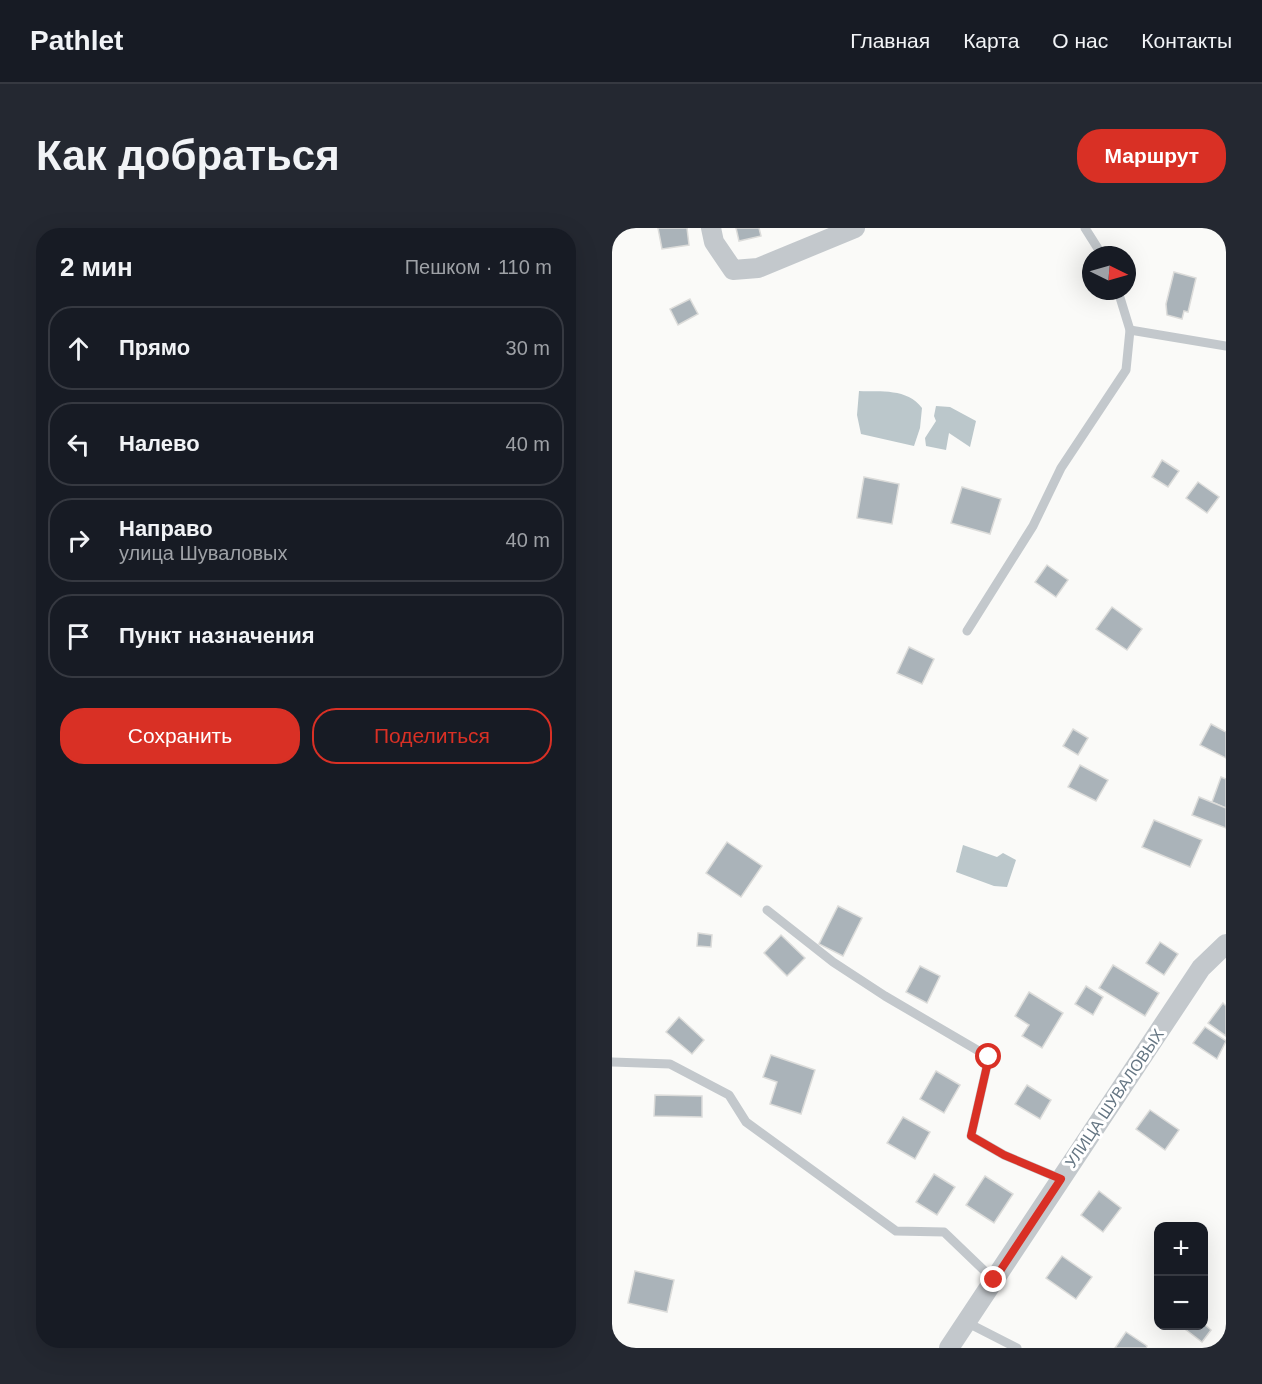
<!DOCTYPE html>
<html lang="ru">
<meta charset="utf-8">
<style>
:root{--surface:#171b24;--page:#242831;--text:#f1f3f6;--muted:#9ea1a6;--line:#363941;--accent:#d93025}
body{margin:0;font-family:Helvetica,sans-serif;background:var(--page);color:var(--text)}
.controls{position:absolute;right:18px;bottom:18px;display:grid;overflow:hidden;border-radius:12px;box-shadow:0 6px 24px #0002}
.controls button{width:54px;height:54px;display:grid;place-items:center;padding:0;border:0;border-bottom:2px solid var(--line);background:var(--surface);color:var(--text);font:30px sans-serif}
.compass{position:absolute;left:470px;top:18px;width:54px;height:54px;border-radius:50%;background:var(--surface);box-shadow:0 6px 24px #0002;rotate:95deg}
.stop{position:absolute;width:18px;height:18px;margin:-14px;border:4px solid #d93025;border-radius:50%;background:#fff}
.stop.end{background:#d93025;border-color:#fff;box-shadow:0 2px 6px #0008}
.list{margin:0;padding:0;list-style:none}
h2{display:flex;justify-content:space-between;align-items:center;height:78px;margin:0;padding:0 24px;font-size:26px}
h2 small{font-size:20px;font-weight:400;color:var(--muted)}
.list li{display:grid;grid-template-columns:39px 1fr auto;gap:18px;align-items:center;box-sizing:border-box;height:84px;margin:0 12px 12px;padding:0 12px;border:2px solid var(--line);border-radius:24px}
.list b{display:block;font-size:22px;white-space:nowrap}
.list p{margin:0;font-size:20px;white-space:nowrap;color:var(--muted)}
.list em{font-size:20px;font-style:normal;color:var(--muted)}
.actions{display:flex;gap:12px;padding:18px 24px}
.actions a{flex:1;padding:14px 0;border:2px solid var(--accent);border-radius:24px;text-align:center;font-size:21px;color:var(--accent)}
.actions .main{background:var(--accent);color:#fff}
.icon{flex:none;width:33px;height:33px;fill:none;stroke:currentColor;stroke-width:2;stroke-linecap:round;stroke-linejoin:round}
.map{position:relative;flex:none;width:614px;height:1120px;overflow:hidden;border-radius:24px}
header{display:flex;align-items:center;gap:36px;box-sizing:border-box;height:84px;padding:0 30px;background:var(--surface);border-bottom:2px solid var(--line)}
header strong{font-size:28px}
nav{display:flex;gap:33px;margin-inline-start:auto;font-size:21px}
.intro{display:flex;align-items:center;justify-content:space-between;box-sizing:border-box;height:144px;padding:0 36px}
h1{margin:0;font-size:42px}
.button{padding:15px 27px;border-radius:24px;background:var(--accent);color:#fff;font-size:21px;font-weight:700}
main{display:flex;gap:36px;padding:0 36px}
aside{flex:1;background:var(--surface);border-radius:24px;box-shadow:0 6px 24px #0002}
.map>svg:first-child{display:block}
.water{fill:#bbc7cb}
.building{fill:#aab3b9;stroke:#dcdcda;stroke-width:1.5}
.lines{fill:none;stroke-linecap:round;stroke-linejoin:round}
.lane{stroke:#c3c8cc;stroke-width:9}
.street{stroke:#c3c8cc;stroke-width:20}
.route{stroke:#d93025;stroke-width:8}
.labels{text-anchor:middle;stroke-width:6;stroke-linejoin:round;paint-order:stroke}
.street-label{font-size:16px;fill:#657683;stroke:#fff}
</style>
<header>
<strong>Pathlet</strong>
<nav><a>Главная</a><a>Карта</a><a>О нас</a><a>Контакты</a></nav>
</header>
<div class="intro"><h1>Как добраться</h1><a class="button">Маршрут</a></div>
<main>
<aside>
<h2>2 мин<small>Пешком · 110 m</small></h2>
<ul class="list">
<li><svg class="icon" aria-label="ahead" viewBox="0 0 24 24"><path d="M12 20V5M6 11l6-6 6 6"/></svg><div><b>Прямо</b></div><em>30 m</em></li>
<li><svg class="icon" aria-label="left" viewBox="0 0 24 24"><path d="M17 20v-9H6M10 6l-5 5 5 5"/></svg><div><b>Налево</b></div><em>40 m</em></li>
<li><svg class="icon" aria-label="right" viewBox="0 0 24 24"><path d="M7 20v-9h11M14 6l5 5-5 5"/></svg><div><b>Направо</b><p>улица Шуваловых</p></div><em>40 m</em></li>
<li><svg class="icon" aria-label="arrive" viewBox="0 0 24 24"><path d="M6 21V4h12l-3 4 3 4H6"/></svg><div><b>Пункт назначения</b></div></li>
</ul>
<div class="actions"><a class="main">Сохранить</a><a>Поделиться</a></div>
</aside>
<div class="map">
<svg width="614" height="1120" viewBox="0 0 614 1120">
<rect width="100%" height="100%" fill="#fafaf8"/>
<g class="water">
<path d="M 247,163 C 269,164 295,160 310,180 L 308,200 L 302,218 L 249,206 L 245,187 Z"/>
<polygon points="324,178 338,179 364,193 358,219 337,205 334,222 314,218 313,210 324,193 322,188"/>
<polygon points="351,617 385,629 391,625 404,632 395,659 382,658 344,644"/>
</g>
<g class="building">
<polygon points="46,0 75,0 77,17 50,21"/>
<polygon points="124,0 147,0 149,8 127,13"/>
<polygon points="562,44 584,50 576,84 572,83 570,91 555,87 554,76"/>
<polygon points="78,71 86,86 66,97 58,81"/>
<polygon points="550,232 567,243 556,259 540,249"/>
<polygon points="252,249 287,256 280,296 245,290"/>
<polygon points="586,254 607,269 595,285 574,270"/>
<polygon points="350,259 389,271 378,306 339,295"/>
<polygon points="435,337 456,352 444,369 423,354"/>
<polygon points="500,379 530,401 515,422 484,401"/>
<polygon points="297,419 322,431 310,456 285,445"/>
<polygon points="599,496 614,504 614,530 588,517"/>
<polygon points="461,501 476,510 466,527 451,518"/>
<polygon points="468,537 496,552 484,573 456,559"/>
<polygon points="609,549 614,551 614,580 600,574"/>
<polygon points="587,569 614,580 614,600 580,587"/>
<polygon points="542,592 590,612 578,639 530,619"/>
<polygon points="115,614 150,638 129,669 94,645"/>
<polygon points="226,678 250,690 231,728 207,716"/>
<polygon points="86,705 100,707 99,719 85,718"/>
<polygon points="169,707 193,730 175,748 152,725"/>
<polygon points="548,714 566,726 552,747 534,735"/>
<polygon points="501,737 547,765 533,788 487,760"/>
<polygon points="308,738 328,748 315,775 294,764"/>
<polygon points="474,758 491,769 481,787 463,776"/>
<polygon points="417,764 451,785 430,820 410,808 417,797 403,788"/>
<polygon points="611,775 614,778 614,808 596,795"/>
<polygon points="67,789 92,812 80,826 54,804"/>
<polygon points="593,799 614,813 605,831 581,815"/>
<polygon points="159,827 203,842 189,886 158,876 165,854 151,849"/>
<polygon points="324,843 348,857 332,885 308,871"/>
<polygon points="415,857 439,872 428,891 403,876"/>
<polygon points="43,867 90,868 90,889 42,888"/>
<polygon points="538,882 567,902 553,922 524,901"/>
<polygon points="291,889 318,904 303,931 275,915"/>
<polygon points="322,946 343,959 325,987 304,974"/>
<polygon points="373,948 401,966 382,995 354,977"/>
<polygon points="487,963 509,980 491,1004 469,987"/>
<polygon points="450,1028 480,1049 464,1071 434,1050"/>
<polygon points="23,1043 62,1052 55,1084 16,1075"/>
<polygon points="592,1096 599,1102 590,1114 569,1098"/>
<polygon points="514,1104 535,1118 534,1120 503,1120"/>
</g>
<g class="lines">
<g class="lane">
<polyline points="473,0 490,27"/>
<polyline points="518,102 614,118"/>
<polyline points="355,403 421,298 449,240 514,142 518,102 506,63"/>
<polyline points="155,682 221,734 273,768 377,829 359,908 392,927 449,951"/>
<polyline points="0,834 58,836 117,867 134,894 284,1003 332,1004 382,1052"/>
<polyline points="354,1094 405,1120"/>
</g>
<g class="street">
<polyline points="99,0 102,14 121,42 146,40 243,0"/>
<polyline points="337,1120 589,740 614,716"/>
</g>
</g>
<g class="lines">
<polyline class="route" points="377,829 359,908 392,927 449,951 382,1052"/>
</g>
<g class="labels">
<g class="street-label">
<text transform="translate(502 870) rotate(-56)" y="6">УЛИЦА ШУВАЛОВЫХ</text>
</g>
</g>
</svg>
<div class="controls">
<button>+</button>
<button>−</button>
</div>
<svg class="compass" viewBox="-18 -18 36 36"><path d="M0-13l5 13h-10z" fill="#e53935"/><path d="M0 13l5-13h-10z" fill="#9ea1a6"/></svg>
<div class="stop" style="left:377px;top:829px"></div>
<div class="stop end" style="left:382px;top:1052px"></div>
</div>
</main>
